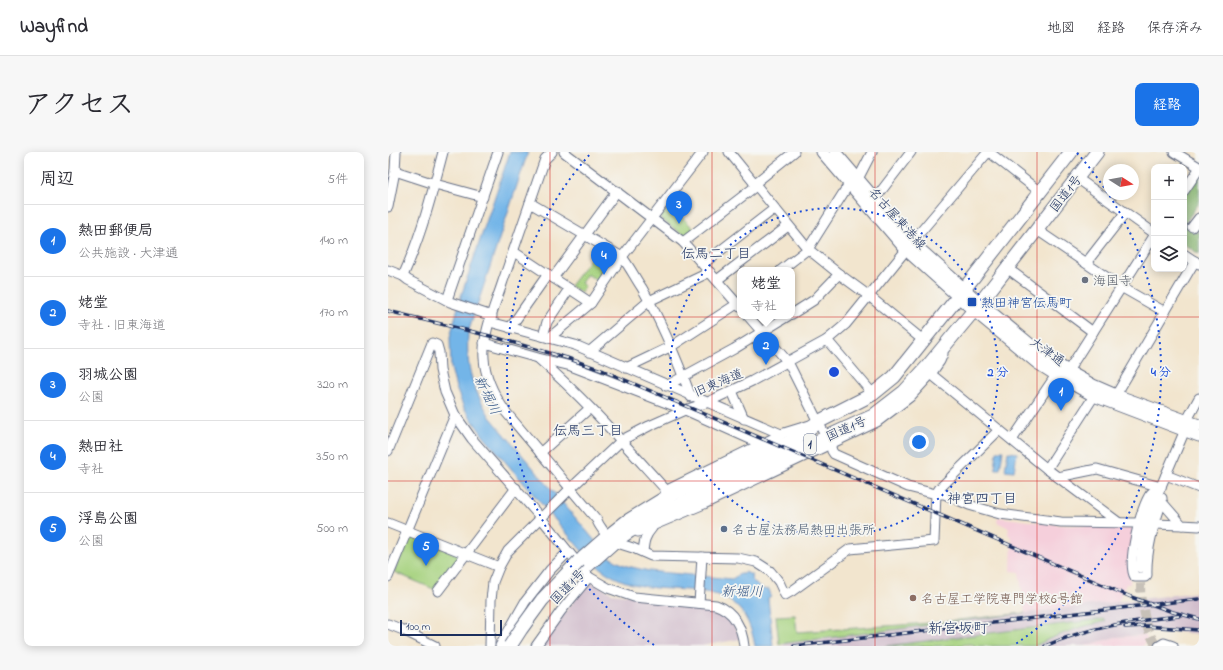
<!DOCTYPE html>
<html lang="ja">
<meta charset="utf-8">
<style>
:root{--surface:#fff;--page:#f7f7f7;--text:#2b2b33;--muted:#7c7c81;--line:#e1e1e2;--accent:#1a73e8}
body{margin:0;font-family:"Indie Flower","Klee One",sans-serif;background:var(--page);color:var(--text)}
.controls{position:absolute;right:12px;top:12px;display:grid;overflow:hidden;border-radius:8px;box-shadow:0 2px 10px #0003}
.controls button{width:36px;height:36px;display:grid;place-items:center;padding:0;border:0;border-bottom:1px solid var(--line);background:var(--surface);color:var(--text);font:20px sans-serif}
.compass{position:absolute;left:715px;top:12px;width:36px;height:36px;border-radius:50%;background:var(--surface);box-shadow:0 2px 10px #0003;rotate:101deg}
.scale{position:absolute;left:12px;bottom:10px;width:102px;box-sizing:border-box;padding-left:4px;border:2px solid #1b2f5e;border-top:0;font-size:11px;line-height:14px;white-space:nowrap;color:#1b2f5e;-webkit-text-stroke:3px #f6f6f2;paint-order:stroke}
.you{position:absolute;left:531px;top:290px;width:14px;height:14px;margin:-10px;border:3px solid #fff;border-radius:50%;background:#1a73e8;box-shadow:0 0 0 6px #1a73e833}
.badge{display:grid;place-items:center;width:26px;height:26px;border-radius:50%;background:var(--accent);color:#fff;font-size:13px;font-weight:700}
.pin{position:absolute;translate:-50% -33px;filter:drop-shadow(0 1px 2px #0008)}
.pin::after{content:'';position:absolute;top:21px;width:14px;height:12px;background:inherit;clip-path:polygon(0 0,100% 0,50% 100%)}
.popup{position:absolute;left:349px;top:115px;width:58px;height:52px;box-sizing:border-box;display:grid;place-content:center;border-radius:8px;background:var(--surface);filter:drop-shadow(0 1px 3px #0005);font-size:13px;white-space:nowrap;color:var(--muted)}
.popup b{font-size:15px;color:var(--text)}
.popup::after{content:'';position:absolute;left:50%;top:100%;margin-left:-8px;border:8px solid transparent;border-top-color:var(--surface)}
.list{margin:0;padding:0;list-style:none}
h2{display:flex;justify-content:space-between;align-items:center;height:52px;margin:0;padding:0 16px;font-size:17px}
h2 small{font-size:13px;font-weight:400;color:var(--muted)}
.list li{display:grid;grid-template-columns:26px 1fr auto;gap:12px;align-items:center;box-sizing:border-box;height:72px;padding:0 16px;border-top:1px solid var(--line)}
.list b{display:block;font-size:15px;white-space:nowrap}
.list p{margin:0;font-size:13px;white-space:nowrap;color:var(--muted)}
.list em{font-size:13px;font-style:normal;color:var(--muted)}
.icon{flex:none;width:22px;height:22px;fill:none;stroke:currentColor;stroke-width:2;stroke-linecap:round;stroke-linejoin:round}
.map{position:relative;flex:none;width:811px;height:494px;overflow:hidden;border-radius:8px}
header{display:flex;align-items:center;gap:24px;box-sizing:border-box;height:56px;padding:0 20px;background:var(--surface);border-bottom:1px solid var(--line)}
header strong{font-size:19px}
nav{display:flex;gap:22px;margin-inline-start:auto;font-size:14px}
.intro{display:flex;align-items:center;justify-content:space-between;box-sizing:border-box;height:96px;padding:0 24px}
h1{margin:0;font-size:28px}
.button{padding:10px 18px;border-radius:8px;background:var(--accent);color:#fff;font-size:14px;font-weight:700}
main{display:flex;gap:24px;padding:0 24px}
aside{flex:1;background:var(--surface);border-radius:8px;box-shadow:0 2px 10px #0003}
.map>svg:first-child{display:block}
.built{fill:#f5cfdb}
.industrial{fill:#d1bdcc}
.green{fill:#a6d27e;stroke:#60806e}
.forest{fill:#84b46d;stroke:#507266}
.water{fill:#73b5e8;stroke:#4772a3}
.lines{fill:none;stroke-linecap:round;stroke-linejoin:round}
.minor-tunnel{stroke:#c7c1b8;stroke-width:9;stroke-dasharray:9 4.5;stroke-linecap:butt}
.minor-casing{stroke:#666f85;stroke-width:11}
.major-casing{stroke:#666f85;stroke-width:13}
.highway-casing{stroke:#666f85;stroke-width:15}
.minor{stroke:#fff;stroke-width:9}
.major{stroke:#fff;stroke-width:11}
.highway{stroke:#fff;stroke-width:13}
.rail-casing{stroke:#1b2f5e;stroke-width:3.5}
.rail{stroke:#f6f6f2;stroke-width:2;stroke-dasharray:6;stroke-linecap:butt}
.highway-bridge-casing{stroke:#666f85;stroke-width:15;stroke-linecap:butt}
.highway-bridge{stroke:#fff;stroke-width:13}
.grid{fill:none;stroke:#d62828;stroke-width:1;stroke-opacity:0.55}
.ring{fill:none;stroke:#1d4ed8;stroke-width:2;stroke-dasharray:2 4}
.worship-dot{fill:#6b7280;stroke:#f6f6f2;stroke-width:1.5}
.transit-dot{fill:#1a4fb4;stroke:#f6f6f2;stroke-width:1.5}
.service-dot{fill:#5c6f8a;stroke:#f6f6f2;stroke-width:1.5}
.education-dot{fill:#8d6e63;stroke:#f6f6f2;stroke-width:1.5}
.labels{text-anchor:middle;stroke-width:3.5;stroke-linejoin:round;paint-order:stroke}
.shield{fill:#f6f6f2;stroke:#5d6b8a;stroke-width:1}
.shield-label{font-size:12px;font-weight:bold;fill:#1b2f5e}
.street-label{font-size:13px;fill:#1b2f5e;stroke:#f6f6f2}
.worship-label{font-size:13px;fill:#5b616d;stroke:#f6f6f2;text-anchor:start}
.transit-label{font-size:13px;fill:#164399;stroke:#f6f6f2;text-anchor:start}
.service-label{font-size:13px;fill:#4e5e75;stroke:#f6f6f2;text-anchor:start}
.education-label{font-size:13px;fill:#785e54;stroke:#f6f6f2;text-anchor:start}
.neighbourhood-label{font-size:14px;fill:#1b2f5e;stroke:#f6f6f2}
.water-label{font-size:14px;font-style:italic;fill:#355787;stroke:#f6f6f2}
.quarter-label{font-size:15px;fill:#1b2f5e;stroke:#f6f6f2}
.centre{fill:#1d4ed8;stroke:#f6f6f2;stroke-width:2}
.ring-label{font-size:12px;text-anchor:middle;font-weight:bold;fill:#1d4ed8;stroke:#f6f6f2;stroke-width:3.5;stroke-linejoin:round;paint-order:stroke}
</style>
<header>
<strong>Wayfind</strong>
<nav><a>地図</a><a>経路</a><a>保存済み</a></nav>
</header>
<div class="intro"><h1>アクセス</h1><a class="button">経路</a></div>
<main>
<aside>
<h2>周辺<small>5件</small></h2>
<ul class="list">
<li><span class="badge">1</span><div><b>熱田郵便局</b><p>公共施設 · 大津通</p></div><em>140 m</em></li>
<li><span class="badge">2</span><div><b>姥堂</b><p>寺社 · 旧東海道</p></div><em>170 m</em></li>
<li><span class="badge">3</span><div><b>羽城公園</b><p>公園</p></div><em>320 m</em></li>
<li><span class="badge">4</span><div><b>熱田社</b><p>寺社</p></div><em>350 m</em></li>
<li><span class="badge">5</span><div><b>浮島公園</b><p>公園</p></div><em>500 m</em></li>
</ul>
</aside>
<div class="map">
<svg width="811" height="494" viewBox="0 0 811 494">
<rect width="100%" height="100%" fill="#f6f6f2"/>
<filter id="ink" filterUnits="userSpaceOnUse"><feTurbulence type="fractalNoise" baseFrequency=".025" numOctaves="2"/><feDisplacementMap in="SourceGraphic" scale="8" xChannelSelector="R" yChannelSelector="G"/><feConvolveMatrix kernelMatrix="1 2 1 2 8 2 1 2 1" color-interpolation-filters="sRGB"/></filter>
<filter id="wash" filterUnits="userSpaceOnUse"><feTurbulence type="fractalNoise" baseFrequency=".012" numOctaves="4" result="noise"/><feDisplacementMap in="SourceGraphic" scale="16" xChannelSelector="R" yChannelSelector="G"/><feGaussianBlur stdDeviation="0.9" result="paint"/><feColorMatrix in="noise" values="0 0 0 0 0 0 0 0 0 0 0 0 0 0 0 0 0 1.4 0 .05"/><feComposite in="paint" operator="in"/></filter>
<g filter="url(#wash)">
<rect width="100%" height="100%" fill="#f2e5ce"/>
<g class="built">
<polygon points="610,365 673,373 745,376 747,379 743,409 742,432 738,432 730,450 637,461 631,420 623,419 624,386 620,382 621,376 609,370"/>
<polygon points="757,483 760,489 755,493 756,494 697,494 727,485"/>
</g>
<g class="industrial">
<polygon points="202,429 224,441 322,453 340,462 353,487 313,494 150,494"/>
<polygon points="811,440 811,482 765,478 756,478 757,483 727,485 697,494 590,494 582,492 564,494 395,494 394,492 391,492 388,464 407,463 409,480 542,471 637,461"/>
</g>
<g class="green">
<polygon points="279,56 291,66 293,64 306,77 297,84 273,67 273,64"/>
<polygon points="211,95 228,105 228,108 213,131 199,122 193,131 197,134 193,140 182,134"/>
<polygon points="23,384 73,404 48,438 6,420 19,385"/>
<polygon points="637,461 391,492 388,464 407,463 409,480 542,471"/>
<polygon points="715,467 718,469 690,476 661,487 647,494 590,494 582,492 564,494 498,494"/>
</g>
<polygon class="forest" points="811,23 811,51 797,71 807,81 811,79 811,102 796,92 796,45"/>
<g class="water">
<path d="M 122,0 L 140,0 L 80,181 C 78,218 84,234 102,265 L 219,403 L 228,409 L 239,414 L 261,419 L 344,427 L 352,422 L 356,422 L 357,420 L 364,423 L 363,427 L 373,437 L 375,436 L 377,438 L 381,437 L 383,444 L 380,446 L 385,494 L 367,494 C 354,415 285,450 233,428 C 217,422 205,411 194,399 L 96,285 L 76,256 L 68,236 L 63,216 L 62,185 L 73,144 Z"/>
<polygon points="609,299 615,299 612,317 607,317"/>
<polygon points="620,300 629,301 626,319 617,318"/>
</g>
</g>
<g filter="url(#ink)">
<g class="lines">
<polyline class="minor-tunnel" points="752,418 753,446 760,478 768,494"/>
<g class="minor-casing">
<g id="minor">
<path d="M 164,0 L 157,7 C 143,48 129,88 115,129 C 108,151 94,182 96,206 C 97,226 106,243 117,259 L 209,368 C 211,375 216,378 219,385"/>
<polyline points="176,0 295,90 352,155"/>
<polyline points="341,0 420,97 451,122 481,144 536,189"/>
<polyline points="601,0 652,40"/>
<polyline points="786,0 811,15"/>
<polyline points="7,19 47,32 95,45"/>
<polyline points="689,26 766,81"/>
<polyline points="470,27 484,0"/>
<polyline points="366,32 406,0"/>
<polyline points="796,39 811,17"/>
<polyline points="487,47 523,0"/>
<path d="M 142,51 L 234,105 C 242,115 247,126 254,136 C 274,171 289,207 303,245"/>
<polyline points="0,55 7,19 8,0"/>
<polyline points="804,75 811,66"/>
<polyline points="649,78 733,135 777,160"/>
<polyline points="295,90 368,34"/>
<polyline points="524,90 600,0"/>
<polyline points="126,100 203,151"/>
<polyline points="796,102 811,112"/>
<polyline points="698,111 737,61"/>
<polyline points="315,112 386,57"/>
<polyline points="619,116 705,180"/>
<polyline points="0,118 15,124 20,128 62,150 104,164"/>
<polyline points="393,118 420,97 461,32"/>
<path d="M 15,124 C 33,84 44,42 55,0"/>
<polyline points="165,126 229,39"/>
<polyline points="329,128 400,74"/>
<polyline points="59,148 110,0"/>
<polyline points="404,162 426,148 451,122"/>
<polyline points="360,164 400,210 430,270 442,292 444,299 446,302 520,335 548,342 556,342 581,353 612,362 673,370 750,371"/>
<polyline points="102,170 187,193 393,282"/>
<polyline points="122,176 160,122"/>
<polyline points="155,184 159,170 181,137"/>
<polyline points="161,186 203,151 234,105 315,0"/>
<polyline points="439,188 485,242"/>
<polyline points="96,191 150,206 183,214 297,258 373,292"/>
<polyline points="201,200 261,149 322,120"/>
<path d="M 151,207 C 197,247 237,293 278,338"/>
<polyline points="238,216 284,194 352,150"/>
<polyline points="680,219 766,84"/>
<polyline points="543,222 659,317 730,370"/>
<polyline points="278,234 346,197 400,164"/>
<polyline points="344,239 356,267"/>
<polyline points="728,243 807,109"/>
<polyline points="624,288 668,223"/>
<polyline points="0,299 44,191 49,193 51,200 52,218 57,240 67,263 84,287 153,366 201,425"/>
<polyline points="152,301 202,256"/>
<polyline points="659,317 706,244"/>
<polyline points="778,323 811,336"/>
<polyline points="670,325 709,317 773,335"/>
<path d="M 773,335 C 769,337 763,340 761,344 C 753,358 738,411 747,425 L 757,425 L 759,423 C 758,398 765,374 774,350"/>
<polyline points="277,339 396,281 422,273"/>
<polyline points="774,346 774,350 794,373 811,374"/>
<polyline points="0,371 111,415"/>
<polyline points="766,372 794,373"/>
<polyline points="250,380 316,352 489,270 522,245 543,222 552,209 555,202"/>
<polyline points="226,390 245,396 263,404 350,406 368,410 382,419 387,425 391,430 397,443 404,439 462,397 546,389 548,342 551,337 611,278"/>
<path d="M 255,400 C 256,389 257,384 264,376"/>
<polyline points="752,416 754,395 757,377 762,360 797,278 799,268 811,246"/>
<polyline points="0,425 67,263"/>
<polyline points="50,439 128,336"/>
<polyline points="311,451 314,405"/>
<polyline points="0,472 15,478 47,494"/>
<polyline points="102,494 103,448 105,430 111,415 120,399 182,337 234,288 261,274 297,258 318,251 364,229 439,188 458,172 518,98"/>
<polyline points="112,494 137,450 162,418 180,400"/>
<path d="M 148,494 L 173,459 L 201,425 L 220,436 L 246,445 L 328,453 C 346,459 354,476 356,494"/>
<polyline points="771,494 776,491 785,494"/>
</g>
</g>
<g class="major-casing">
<g id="major">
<polyline points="434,0 518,98 586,159 649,211 668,223 706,244 811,284"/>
<polyline points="447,0 524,90 592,151 653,201 680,219 705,233 728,243 811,273"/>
</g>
</g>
<g class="highway-casing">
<g id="highway">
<polyline points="195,406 219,385 238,370 282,343 404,289 430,270 485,242 506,225 570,145 683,0"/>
<polyline points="198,415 226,390 242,379 286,355 485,264 516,240 539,215 592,151 709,0"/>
</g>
</g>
<use href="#minor" class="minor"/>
<use href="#major" class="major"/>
<use href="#highway" class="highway"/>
<g class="rail-casing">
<g id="rail">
<polyline points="0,159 106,185 179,206 216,219 743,445 785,460 811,467"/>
<polyline points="737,475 758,474 811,478"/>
<polyline points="406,494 811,447"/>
<path d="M 657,494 C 700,475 745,469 791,464"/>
</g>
</g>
<use href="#rail" class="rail"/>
<g class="highway-bridge-casing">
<polyline id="highway-bridge" points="122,494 133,477 154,448 191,409"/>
</g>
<use href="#highway-bridge" class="highway-bridge"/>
</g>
</g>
<path class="grid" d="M 162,0 L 162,494M 324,0 L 324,494M 487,0 L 487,494M 649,0 L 649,494M 0,165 L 811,165M 0,329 L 811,329"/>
<g class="ring">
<circle cx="446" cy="220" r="164"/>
<path d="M266 493A327 327 0 0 1 203 1M689 1A327 327 0 0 1 626 493"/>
</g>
<circle class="worship-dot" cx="697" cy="128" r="4"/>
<rect class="transit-dot" x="579" y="145" width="10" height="10" rx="2"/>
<circle class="service-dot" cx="336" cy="377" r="4"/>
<circle class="education-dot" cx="525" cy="446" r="4"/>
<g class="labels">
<rect class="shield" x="416" y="282" width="12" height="20" rx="3"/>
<g class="shield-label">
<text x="422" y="296">1</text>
</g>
<g class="street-label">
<text transform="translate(677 41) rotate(-52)" y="5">国道1号</text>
<text transform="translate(510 66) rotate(48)" y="5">名古屋東港線</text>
<text transform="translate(660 199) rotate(36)" y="5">大津通</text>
<text transform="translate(330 230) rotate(-23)" y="5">旧東海道</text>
<text transform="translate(458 276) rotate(-24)" y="5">国道1号</text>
<text transform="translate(179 434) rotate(-46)" y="5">国道1号</text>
</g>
<g class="worship-label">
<text x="705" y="133">海国寺</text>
</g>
<g class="transit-label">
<text x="593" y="155">熱田神宮伝馬町</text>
</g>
<g class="service-label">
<text x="344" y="382">名古屋法務局熱田出張所</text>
</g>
<g class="education-label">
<text x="533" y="451">名古屋工学院専門学校6号館</text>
</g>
<g class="neighbourhood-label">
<text x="328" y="106">伝馬二丁目</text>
<text x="200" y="283">伝馬三丁目</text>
<text x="594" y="351">神宮四丁目</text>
</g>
<g class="water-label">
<text transform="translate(100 243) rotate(64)" y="5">新堀川</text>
<text x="354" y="444">新堀川</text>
</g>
<g class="quarter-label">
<text x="570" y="481">新宮坂町</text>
</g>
</g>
<circle cx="446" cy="220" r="6" class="centre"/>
<g class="ring-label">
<text x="610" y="224">2 分</text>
<text x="773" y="224">4 分</text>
</g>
</svg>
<div class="controls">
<button>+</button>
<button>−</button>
<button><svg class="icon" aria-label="layers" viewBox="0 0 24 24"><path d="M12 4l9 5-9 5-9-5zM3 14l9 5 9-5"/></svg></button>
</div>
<svg class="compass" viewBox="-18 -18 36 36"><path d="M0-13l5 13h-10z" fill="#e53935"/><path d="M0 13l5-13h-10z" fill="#7c7c81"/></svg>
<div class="scale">100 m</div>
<div class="you"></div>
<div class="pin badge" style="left:673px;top:259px">1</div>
<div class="pin badge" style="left:378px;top:213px">2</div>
<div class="popup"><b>姥堂</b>寺社</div>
<div class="pin badge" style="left:291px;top:72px">3</div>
<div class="pin badge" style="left:216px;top:123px">4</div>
<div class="pin badge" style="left:38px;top:414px">5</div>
</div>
</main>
